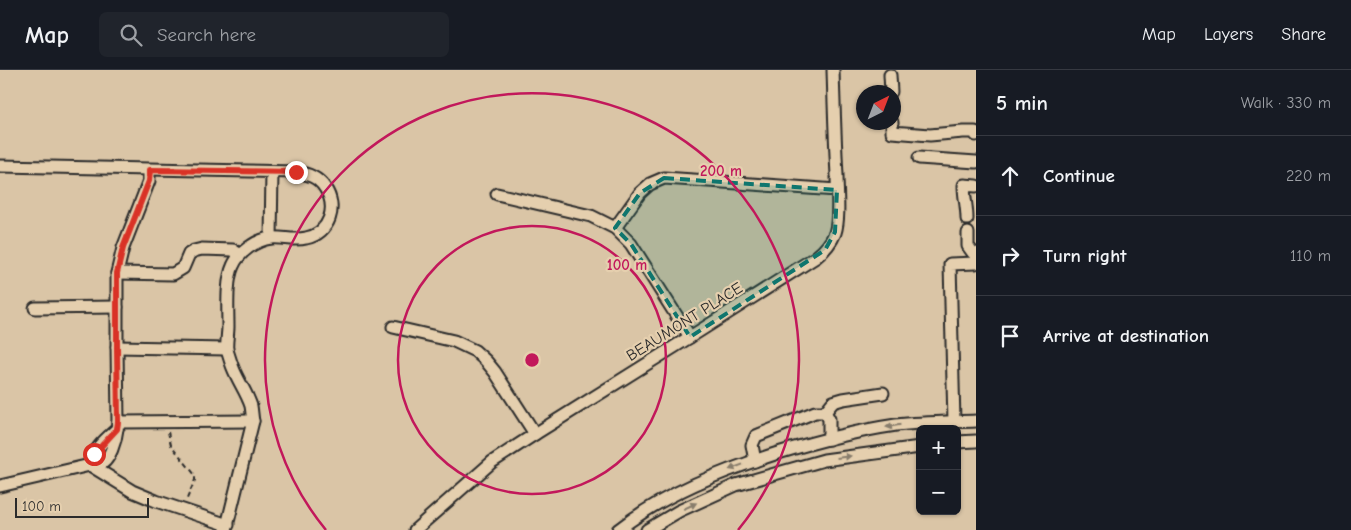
<!DOCTYPE html>
<meta charset="utf-8">
<style>
:root{--surface:#171b24;--page:#20242c;--text:#f1f3f6;--muted:#9ea1a6;--line:#363941}
body{margin:0;font-family:"Comic Neue",sans-serif;background:var(--page);color:var(--text)}
.controls{position:absolute;right:15px;bottom:15px;display:grid;overflow:hidden;border-radius:8px;box-shadow:0 1px 4px #0004}
.controls button{width:45px;height:45px;display:grid;place-items:center;padding:0;border:0;border-bottom:1px solid var(--line);background:var(--surface);color:var(--text);font:25px sans-serif}
.compass{position:absolute;left:856px;top:15px;width:45px;height:45px;border-radius:50%;background:var(--surface);box-shadow:0 1px 4px #0004;rotate:42deg}
.scale{position:absolute;left:15px;bottom:12px;width:134px;box-sizing:border-box;padding-left:5px;border:2px solid #2b2b2b;border-top:0;font-size:14px;line-height:18px;white-space:nowrap;color:#2b2b2b;-webkit-text-stroke:4px #e5cfae;paint-order:stroke}
.stop{position:absolute;width:15px;height:15px;margin:-11px;border:4px solid #d93025;border-radius:50%;background:#fff}
.stop.end{background:#d93025;border-color:#fff;box-shadow:0 1px 5px #0008}
.list{margin:0;padding:0;list-style:none}
h2{display:flex;justify-content:space-between;align-items:center;height:65px;margin:0;padding:0 20px;font-size:21px}
h2 small{font-size:16px;font-weight:400;color:var(--muted)}
.list li{display:grid;grid-template-columns:32px 1fr auto;gap:15px;align-items:center;box-sizing:border-box;height:80px;padding:0 20px;border-top:1px solid var(--line)}
.list b{display:block;font-size:19px;white-space:nowrap}
.list em{font-size:16px;font-style:normal;color:var(--muted)}
.icon{flex:none;width:28px;height:28px;fill:none;stroke:currentColor;stroke-width:2;stroke-linecap:round;stroke-linejoin:round}
.map{position:relative;flex:none;width:976px;height:460px;overflow:hidden}
header{display:flex;align-items:center;gap:30px;box-sizing:border-box;height:70px;padding:0 25px;background:var(--surface);border-bottom:1px solid var(--line)}
header strong{font-size:24px}
nav{display:flex;gap:28px;margin-inline-start:auto;font-size:18px}
.search{width:350px;height:45px;background:var(--page);display:flex;align-items:center;gap:12px;box-sizing:border-box;padding:0 18px;border-radius:8px;color:var(--muted);font-size:19px}
main{display:flex}
aside{flex:1;background:var(--surface)}
.map>svg:first-child{display:block}
.lines{fill:none;stroke-linecap:round;stroke-linejoin:round}
.minor-casing{stroke:#2b2b2b;stroke-width:15}
.path{stroke:#2b2b2b;stroke-width:2;stroke-dasharray:5 4;stroke-linecap:butt}
.minor{stroke:#e5cfae;stroke-width:11}
.oneway{fill:#887d6c}
.route{stroke:#d93025;stroke-width:6}
.marked{fill:#0f766e;fill-opacity:0.2;stroke:#0f766e;stroke-width:4;stroke-dasharray:10 6;stroke-linejoin:round}
.ring{fill:none;stroke:#c2185b;stroke-width:2.5}
.labels{text-anchor:middle;stroke-width:4.5;stroke-linejoin:round;paint-order:stroke}
.street-label{font-size:16px;fill:#2b2b2b;stroke:#e5cfae}
.centre{fill:#c2185b;stroke:#e5cfae;stroke-width:2.5}
.ring-label{font-size:15px;text-anchor:middle;font-weight:bold;fill:#c2185b;stroke:#e5cfae;stroke-width:4.5;stroke-linejoin:round;paint-order:stroke}
</style>
<header>
<strong>Map</strong>
<div class="search"><svg class="icon" aria-label="search" viewBox="0 0 24 24"><circle cx="10" cy="10" r="6"/><path d="M15 15l6 6"/></svg>Search here</div>
<nav><a>Map</a><a>Layers</a><a>Share</a></nav>
</header>
<main>
<div class="map">
<svg width="976" height="460" viewBox="0 0 976 460">
<rect width="100%" height="100%" fill="#dac5a6"/>
<filter id="ink" filterUnits="userSpaceOnUse"><feTurbulence type="fractalNoise" baseFrequency=".02" numOctaves="2"/><feDisplacementMap in="SourceGraphic" scale="10" xChannelSelector="R" yChannelSelector="G"/><feConvolveMatrix kernelMatrix="1 2 1 2 8 2 1 2 1" color-interpolation-filters="sRGB"/></filter>
<g filter="url(#ink)">
<g class="lines">
<g class="minor-casing">
<g id="minor">
<polyline points="890,5 891,22"/>
<polyline points="892,52 892,62 930,65 963,62 975,62 976,65"/>
<polyline points="919,88 976,92"/>
<path d="M 0,96 L 296,102 C 308,104 318,107 325,118 C 338,137 330,163 306,168 C 295,171 283,167 271,168 C 256,170 239,182 233,196 C 226,211 228,240 228,257 C 228,264 226,273 227,280 C 229,286 231,293 233,298 C 238,311 247,323 251,336 C 252,341 252,347 253,351 L 226,460"/>
<polyline points="497,124 591,146 615,158 631,174 690,267"/>
<path d="M 967,149 C 967,137 964,127 964,115 L 976,116"/>
<polyline points="615,158 640,123 650,114 664,108 837,120"/>
<polyline points="968,163 968,176 973,183 976,183"/>
<polyline points="271,168 272,102"/>
<polyline points="117,203 173,204 183,198 189,184 194,181 202,179 233,180 240,185"/>
<polyline points="35,238 117,237"/>
<polyline points="393,257 454,271 475,281 486,291 495,302 535,364"/>
<polyline points="117,277 227,279"/>
<polyline points="825,342 833,332 843,329 883,323"/>
<polyline points="118,352 253,351"/>
<polyline points="954,352 950,194 976,193"/>
<polyline points="117,359 118,352 117,277 117,203 123,178 149,111 149,100"/>
<polyline points="957,372 976,371"/>
<polyline points="755,391 752,375 756,366 815,342 825,342 829,349 829,369"/>
<polyline points="90,395 132,421 156,431 228,455"/>
<path d="M 0,416 L 90,395 C 93,395 96,396 99,395 C 110,392 116,369 117,359 C 107,368 91,381 90,395"/>
<path d="M 415,460 L 492,392 L 535,364 L 690,267 L 816,187 C 825,180 831,173 835,163 C 840,148 837,121 837,105 C 835,70 834,35 833,0"/>
<path d="M 618,460 C 665,423 722,401 778,383 C 817,371 856,361 896,355 C 922,352 950,352 976,351"/>
<polyline points="647,460 679,441 736,415 824,390 920,377"/>
</g>
</g>
<polyline class="path" points="168,362 171,375 195,405 195,410 186,431"/>
<use href="#minor" class="minor"/>
</g>
<defs><path id="oneway-solid" d="M-6-.8H1V-3.2L6.5 0L1 3.2V.8H-6Z" transform="scale(1.25)"/></defs>
<g class="oneway">
<use href="#oneway-solid" transform="translate(893 356) rotate(171)"/>
<use href="#oneway-solid" transform="translate(844 387) rotate(-8)"/>
<use href="#oneway-solid" transform="translate(736 397) rotate(159)"/>
<use href="#oneway-solid" transform="translate(690 436) rotate(-25)"/>
</g>
</g>
<g class="lines" filter="url(#ink)">
<polyline class="route" points="94,384 117,359 118,352 117,277 117,203 123,178 149,111 150,100 296,102"/>
</g>
<path class="marked" d="M 664,108 L 837,120 L 835,162 L 825,180 L 690,267 L 631,174 L 615,158 L 640,123 Z"/>
<g class="ring">
<circle cx="532" cy="290" r="134"/>
<path d="M326 460A267 267 0 1 1 738 460"/>
</g>
<g class="labels">
<g class="street-label">
<text transform="translate(684 251) rotate(-32)" y="6">BEAUMONT PLACE</text>
</g>
</g>
<circle cx="532" cy="290" r="8" class="centre"/>
<g class="ring-label">
<text x="721" y="106">200 m</text>
<text x="627" y="200">100 m</text>
</g>
</svg>
<div class="controls">
<button>+</button>
<button>−</button>
</div>
<svg class="compass" viewBox="-18 -18 36 36"><path d="M0-13l5 13h-10z" fill="#e53935"/><path d="M0 13l5-13h-10z" fill="#9ea1a6"/></svg>
<div class="scale">100 m</div>
<div class="stop" style="left:94px;top:384px"></div>
<div class="stop end" style="left:296px;top:102px"></div>
</div>
<aside>
<h2>5 min<small>Walk · 330 m</small></h2>
<ul class="list">
<li><svg class="icon" aria-label="ahead" viewBox="0 0 24 24"><path d="M12 20V5M6 11l6-6 6 6"/></svg><div><b>Continue</b></div><em>220 m</em></li>
<li><svg class="icon" aria-label="right" viewBox="0 0 24 24"><path d="M7 20v-9h11M14 6l5 5-5 5"/></svg><div><b>Turn right</b></div><em>110 m</em></li>
<li><svg class="icon" aria-label="arrive" viewBox="0 0 24 24"><path d="M6 21V4h12l-3 4 3 4H6"/></svg><div><b>Arrive at destination</b></div></li>
</ul>
</aside>
</main>
